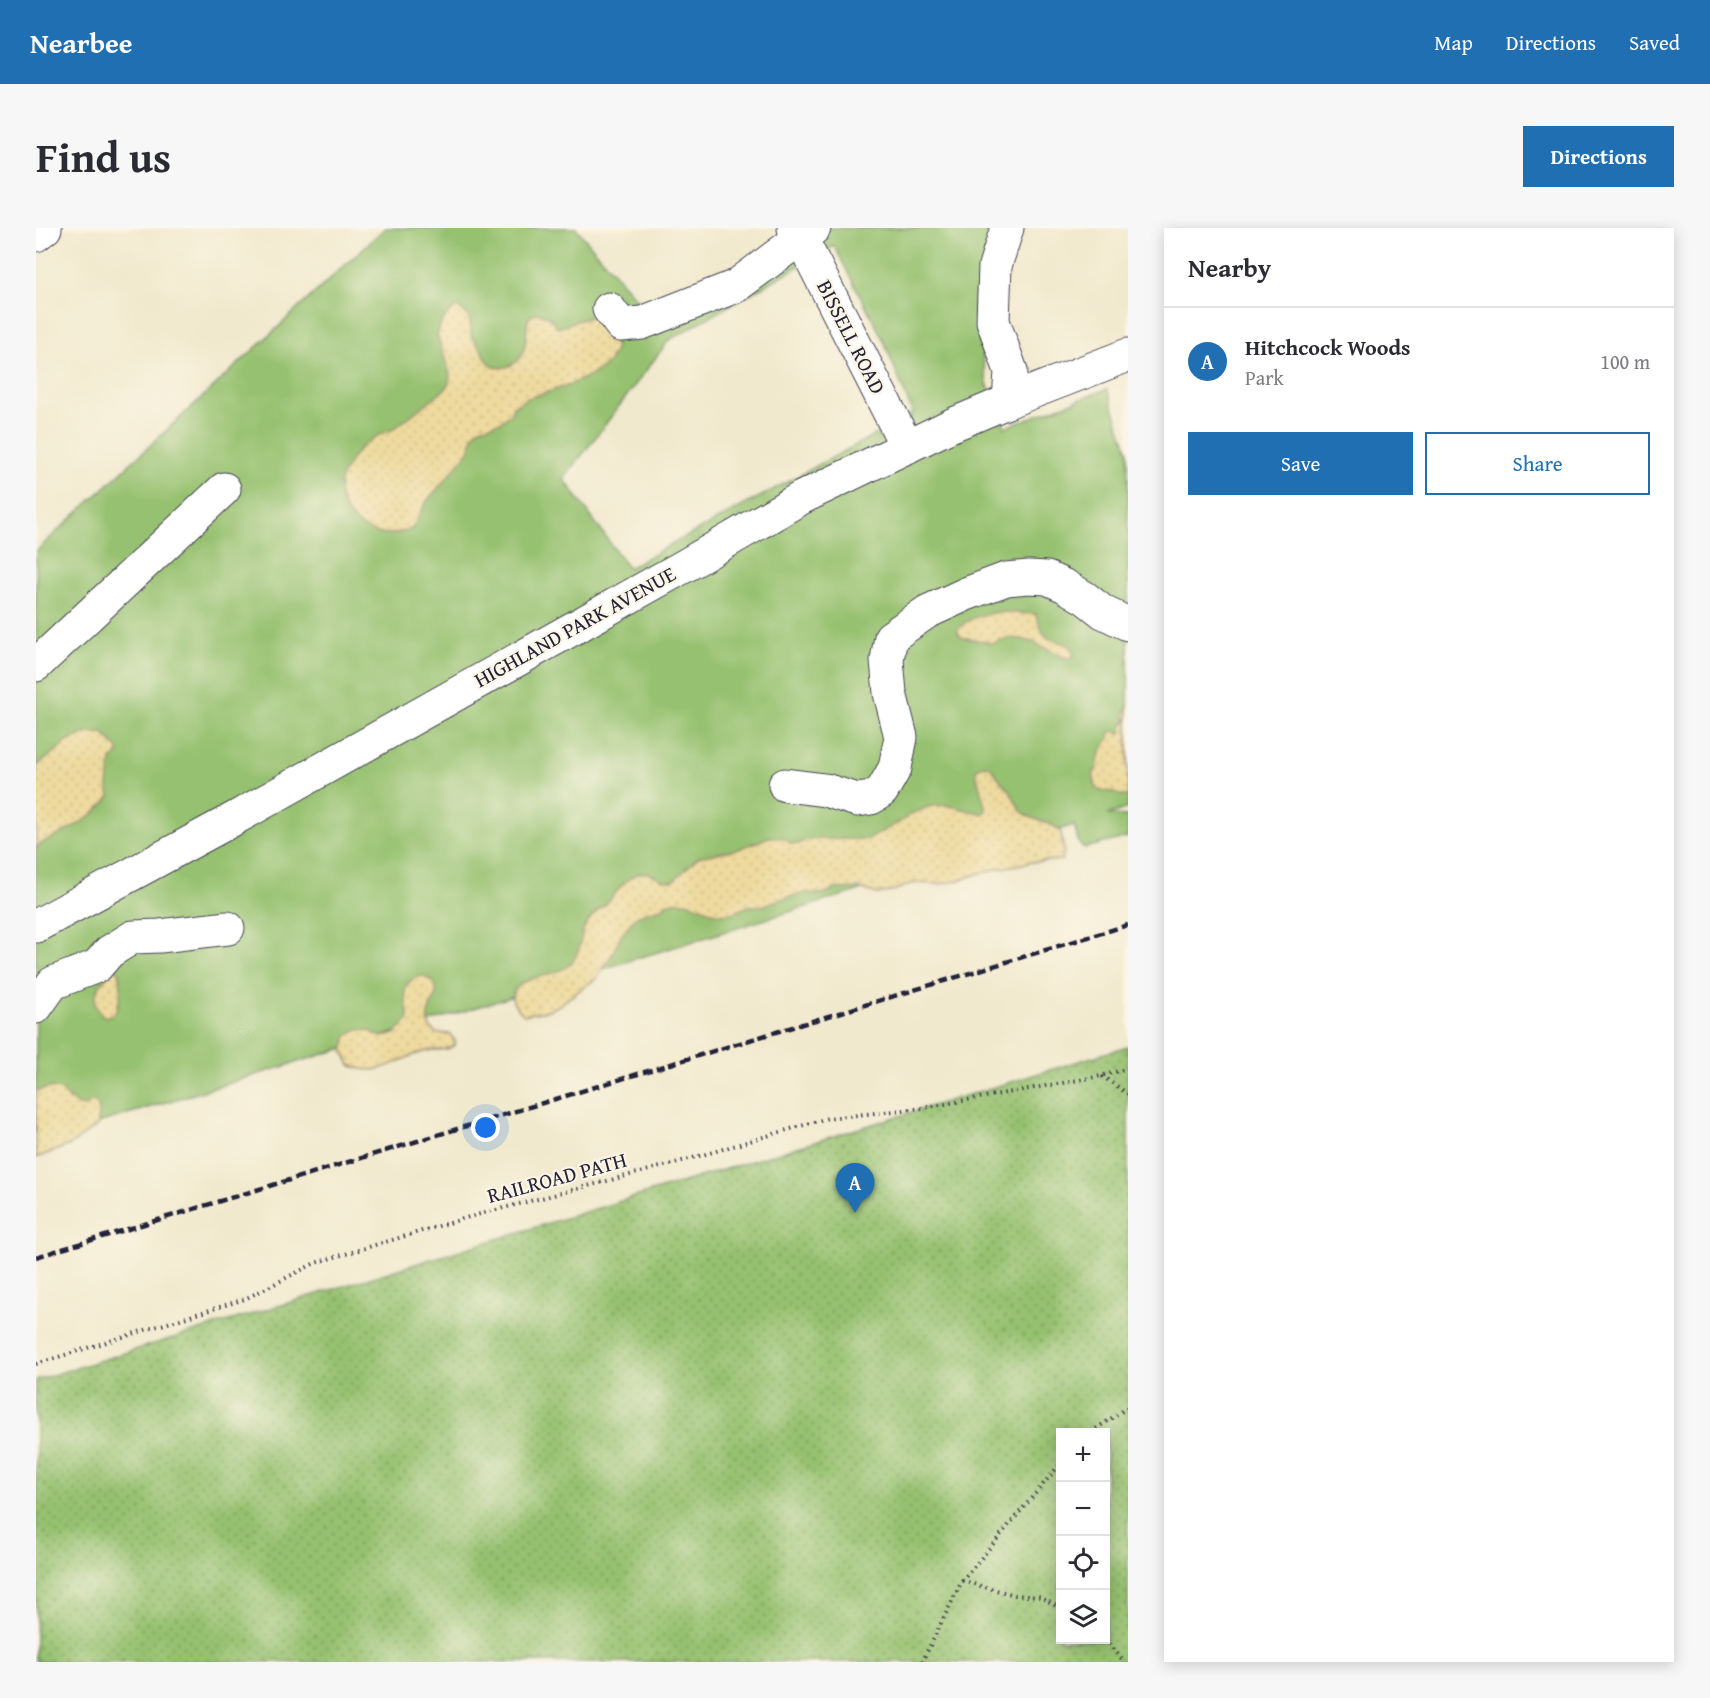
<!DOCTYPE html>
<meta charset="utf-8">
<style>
:root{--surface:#fff;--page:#f7f7f7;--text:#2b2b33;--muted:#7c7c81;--line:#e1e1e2;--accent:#1f6fb2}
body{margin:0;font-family:"Gentium Book Plus",serif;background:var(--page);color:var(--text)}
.controls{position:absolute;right:18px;bottom:18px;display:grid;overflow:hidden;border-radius:0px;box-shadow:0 3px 15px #0003}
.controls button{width:54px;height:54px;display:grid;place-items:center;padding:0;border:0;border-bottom:2px solid var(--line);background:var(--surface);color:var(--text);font:30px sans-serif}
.you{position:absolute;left:450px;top:900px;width:21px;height:21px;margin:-15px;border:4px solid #fff;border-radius:50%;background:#1a73e8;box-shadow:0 0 0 9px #1a73e833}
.badge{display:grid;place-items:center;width:39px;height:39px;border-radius:50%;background:var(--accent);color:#fff;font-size:20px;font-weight:700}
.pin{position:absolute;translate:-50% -50px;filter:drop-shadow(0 2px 3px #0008)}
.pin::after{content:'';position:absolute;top:32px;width:21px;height:18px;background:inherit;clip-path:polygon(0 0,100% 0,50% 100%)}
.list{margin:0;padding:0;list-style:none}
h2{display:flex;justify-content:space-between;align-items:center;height:78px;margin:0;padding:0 24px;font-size:26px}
h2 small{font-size:20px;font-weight:400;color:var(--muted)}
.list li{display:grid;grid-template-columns:39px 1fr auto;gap:18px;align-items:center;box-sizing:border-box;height:108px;padding:0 24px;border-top:2px solid var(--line)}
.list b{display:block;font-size:22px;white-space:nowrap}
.list p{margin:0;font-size:20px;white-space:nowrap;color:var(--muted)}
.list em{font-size:20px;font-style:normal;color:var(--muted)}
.actions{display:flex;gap:12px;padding:18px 24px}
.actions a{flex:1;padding:14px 0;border:2px solid var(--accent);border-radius:0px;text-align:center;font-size:21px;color:var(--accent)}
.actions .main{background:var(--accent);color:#fff}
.icon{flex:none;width:33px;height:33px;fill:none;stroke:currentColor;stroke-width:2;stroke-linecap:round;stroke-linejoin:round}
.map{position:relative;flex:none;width:1092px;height:1434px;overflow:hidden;border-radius:0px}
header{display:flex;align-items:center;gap:36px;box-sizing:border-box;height:84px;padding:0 30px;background:var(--accent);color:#fff}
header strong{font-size:28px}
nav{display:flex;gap:33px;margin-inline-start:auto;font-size:21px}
.intro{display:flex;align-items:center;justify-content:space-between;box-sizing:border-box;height:144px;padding:0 36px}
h1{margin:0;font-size:42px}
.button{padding:15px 27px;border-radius:0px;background:var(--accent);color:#fff;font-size:21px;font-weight:700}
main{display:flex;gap:36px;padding:0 36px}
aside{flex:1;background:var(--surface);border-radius:0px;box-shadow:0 3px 15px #0003}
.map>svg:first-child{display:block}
.green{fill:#96c16f;stroke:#5c7255;stroke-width:1.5;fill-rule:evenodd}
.sand{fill:url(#sand-dots);stroke:#887e6c;stroke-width:1.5}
.park{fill:url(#park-dots);stroke:#5c7255;stroke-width:1.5;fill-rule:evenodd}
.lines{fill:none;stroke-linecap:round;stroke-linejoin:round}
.minor-casing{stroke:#414051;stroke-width:35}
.path{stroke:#414051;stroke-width:4;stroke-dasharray:1.5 4.5;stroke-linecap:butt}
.minor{stroke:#fff;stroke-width:33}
.rail{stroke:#22223b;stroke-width:4.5;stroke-dasharray:9 4.5;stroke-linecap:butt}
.labels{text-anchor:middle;stroke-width:4.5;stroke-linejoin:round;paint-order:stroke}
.street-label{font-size:21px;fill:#22223b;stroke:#fcf5e5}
</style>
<header>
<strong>Nearbee</strong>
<nav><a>Map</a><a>Directions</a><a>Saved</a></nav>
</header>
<div class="intro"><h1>Find us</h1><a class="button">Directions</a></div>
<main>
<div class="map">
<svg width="1092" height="1434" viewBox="0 0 1092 1434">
<defs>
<pattern id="sand-dots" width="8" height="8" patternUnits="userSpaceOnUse" patternTransform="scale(1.5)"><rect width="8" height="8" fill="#eeda9e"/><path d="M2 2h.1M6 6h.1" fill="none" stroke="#ccbb89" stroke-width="1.8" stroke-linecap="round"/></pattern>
<pattern id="park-dots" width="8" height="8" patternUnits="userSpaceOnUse" patternTransform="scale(1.5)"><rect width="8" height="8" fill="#96c16f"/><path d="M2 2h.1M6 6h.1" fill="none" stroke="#7a9c5c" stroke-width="1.8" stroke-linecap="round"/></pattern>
</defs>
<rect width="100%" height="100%" fill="#fcf5e5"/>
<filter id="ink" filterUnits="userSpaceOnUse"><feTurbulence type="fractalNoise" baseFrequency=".0167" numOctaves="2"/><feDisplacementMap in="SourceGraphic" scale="12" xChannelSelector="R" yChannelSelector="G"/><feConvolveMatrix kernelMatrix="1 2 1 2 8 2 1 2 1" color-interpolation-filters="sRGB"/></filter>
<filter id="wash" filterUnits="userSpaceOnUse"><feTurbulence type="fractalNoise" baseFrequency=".008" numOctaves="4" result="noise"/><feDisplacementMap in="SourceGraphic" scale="24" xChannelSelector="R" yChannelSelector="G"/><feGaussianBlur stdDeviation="1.35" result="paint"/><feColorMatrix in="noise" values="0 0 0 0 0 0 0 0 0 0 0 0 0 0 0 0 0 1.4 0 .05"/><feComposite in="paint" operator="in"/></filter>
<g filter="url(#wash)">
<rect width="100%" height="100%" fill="#f1e9cd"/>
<path class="green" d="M 349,0 L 540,0 L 614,87 L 788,0 L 956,0 L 938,78 L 951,155 L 969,199 L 1071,161 L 1092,223 L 1092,580 L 1071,587 L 1092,588 L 1092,609 L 1049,620 L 1043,616 L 1038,597 L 0,914 L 0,323 ZM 798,18 L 846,109 L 877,186 L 592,340 L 528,251 L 633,112 Z"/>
<g class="sand">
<path d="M 420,79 C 435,86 435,92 435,107 C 437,111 440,114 443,118 C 448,124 449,133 456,137 C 468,144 483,135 487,124 C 491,113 490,102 492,91 L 500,85 C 511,86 515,90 522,100 C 529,98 534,94 541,93 C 548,90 555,90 561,86 L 571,90 L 575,110 L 580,120 L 573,134 L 564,142 L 534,157 L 490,171 L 477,179 L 474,186 L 465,194 L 444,200 L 438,206 L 433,224 L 391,273 L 376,301 C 369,303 361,306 353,306 C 323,307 295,277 306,247 C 307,244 310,242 311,239 C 316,228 322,221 332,214 C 339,209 347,204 356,202 L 410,160 L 413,155 L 414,146 L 401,107 L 406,93 L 411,87 Z"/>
<path d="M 968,384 L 1000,386 C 1002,393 1006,405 1011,409 C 1020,416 1038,413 1038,427 L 1035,430 L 1029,430 L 1012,421 L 1004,419 L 1000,415 L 985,411 L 974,410 L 956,415 L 925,409 L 921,403 C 928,390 954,384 968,384 Z"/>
<path d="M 1092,477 L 1092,568 C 1084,569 1081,565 1074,564 C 1068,562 1065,563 1060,560 L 1057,546 L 1060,543 C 1062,532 1066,518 1073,511 L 1074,504 L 1081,503 L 1083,505 L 1086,504 L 1086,498 L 1091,492 L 1088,488 Z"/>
<path d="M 50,505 L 67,505 L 81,520 L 83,525 L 75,532 L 72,558 L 74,568 C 64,585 39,598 21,608 C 13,611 6,614 0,620 L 0,539 L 31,514 Z"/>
<path d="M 947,537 L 954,538 L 967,556 L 973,561 L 985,583 L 994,589 L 1018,598 L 1025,604 L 1028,624 L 1026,632 L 996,634 L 951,643 L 917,654 L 903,656 L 878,655 L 854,664 L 842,666 L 822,660 L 799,661 L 787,666 L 769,665 L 745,671 L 726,678 L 713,678 L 696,685 L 682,686 L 654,675 L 642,673 L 630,676 L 627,680 L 611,684 L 599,689 L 584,709 L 575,729 L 561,750 L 520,779 L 507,784 L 497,785 L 488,787 C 480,780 471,771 480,760 C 489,748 519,748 532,738 C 544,729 543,713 548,700 C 552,692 562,681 570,676 C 581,664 596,639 615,646 C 626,650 623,653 637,653 L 662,629 L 702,621 L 733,609 L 748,610 L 755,616 L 763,616 L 769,612 L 781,611 L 833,611 L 867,592 L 875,586 L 895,578 L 910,577 L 947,586 L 950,582 C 947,570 941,552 940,541 Z"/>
<path d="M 77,741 L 82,742 C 87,757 85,771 79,785 L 69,789 C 49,774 64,754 77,741 Z"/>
<path d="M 384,748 C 391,748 388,747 393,751 C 416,766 375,786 400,805 L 414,806 L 419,813 L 419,817 C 410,824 402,821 391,823 C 364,828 344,852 314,837 L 307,823 L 311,808 L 321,801 L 334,803 L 345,809 L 359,806 L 372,792 C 374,774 358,756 384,748 Z"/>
<path d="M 14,860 L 26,862 C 31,870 41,880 52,877 L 53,874 L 58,874 C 67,880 61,887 62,897 L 34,917 L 0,930 L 0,863 L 6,861 Z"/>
</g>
<path class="park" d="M 1092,818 L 1092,1434 L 0,1434 L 0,1152 ZM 1024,1204 L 1070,1204 L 1070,1412 L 1024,1412 Z"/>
</g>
<g filter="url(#ink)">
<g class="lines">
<g class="minor-casing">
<g id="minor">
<polyline points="758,0 765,10 871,219"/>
<polyline points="971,0 959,38 957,93 975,143 973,173"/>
<polyline points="0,7 9,0"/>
<polyline points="573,81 585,97 606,95 700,58 778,0"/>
<polyline points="0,437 188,261"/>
<polyline points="749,557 789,562 821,572 835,570 846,563 859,540 865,509 854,465 851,432 855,409 891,384 930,366 970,351 993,349 1011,350 1029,358 1049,370 1067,384 1092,396"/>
<polyline points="0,698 194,593 652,336 765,270 916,197 973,173 1092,127"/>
<polyline points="0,779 17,755 61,738 73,724 97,709 124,708 192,700"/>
</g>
</g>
<g class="path">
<polyline points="1066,848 1092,866"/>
<polyline points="0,1136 209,1071 279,1035 433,989 636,936 792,890 887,880 1065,848 1092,840"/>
<polyline points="1055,1204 1092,1179"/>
<polyline points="926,1353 979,1367 1004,1369 1024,1380"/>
<polyline points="1070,1411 1088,1434"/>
<polyline points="886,1434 926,1353 1024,1236"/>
</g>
<use href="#minor" class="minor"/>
<polyline class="rail" points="0,1029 1092,697"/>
</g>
</g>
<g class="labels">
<g class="street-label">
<text transform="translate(815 109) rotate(63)" y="7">BISSELL ROAD</text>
<text transform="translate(539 399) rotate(-29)" y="7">HIGHLAND PARK AVENUE</text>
<text transform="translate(521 950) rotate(-15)" y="7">RAILROAD PATH</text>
</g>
</g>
</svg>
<div class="controls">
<button>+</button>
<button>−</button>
<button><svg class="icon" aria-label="locate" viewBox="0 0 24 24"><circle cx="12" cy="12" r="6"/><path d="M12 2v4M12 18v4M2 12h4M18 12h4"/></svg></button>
<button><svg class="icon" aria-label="layers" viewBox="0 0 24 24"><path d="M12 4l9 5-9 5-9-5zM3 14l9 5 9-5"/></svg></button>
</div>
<div class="you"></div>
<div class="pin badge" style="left:819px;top:985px">A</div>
</div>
<aside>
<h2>Nearby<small></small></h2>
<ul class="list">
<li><span class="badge">A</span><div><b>Hitchcock Woods</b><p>Park</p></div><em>100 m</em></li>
</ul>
<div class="actions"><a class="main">Save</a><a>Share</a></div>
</aside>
</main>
